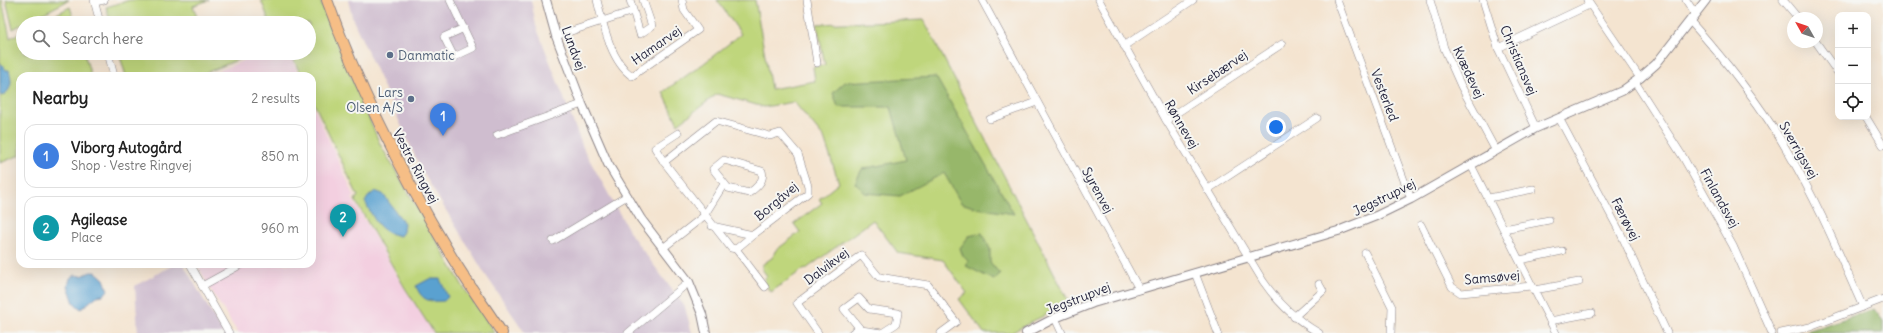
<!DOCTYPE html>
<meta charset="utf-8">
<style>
:root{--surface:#fff;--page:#f6f6f6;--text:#222;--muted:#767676;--line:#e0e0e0;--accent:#7c3aed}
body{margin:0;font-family:Delius,sans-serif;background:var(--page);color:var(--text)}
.controls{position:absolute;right:12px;top:12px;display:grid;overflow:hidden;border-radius:8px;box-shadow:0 4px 16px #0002}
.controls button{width:36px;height:36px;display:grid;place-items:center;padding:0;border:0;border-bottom:1px solid var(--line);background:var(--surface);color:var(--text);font:20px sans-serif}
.compass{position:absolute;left:1787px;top:12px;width:36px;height:36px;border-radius:50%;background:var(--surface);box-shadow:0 4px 16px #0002;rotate:310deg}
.you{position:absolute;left:1276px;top:127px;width:14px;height:14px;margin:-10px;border:3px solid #fff;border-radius:50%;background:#1a73e8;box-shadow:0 0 0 6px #1a73e833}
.badge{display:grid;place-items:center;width:26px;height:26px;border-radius:50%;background:var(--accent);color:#fff;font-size:13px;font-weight:700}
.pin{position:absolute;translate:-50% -33px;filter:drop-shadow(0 1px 2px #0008)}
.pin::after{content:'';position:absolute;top:21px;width:14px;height:12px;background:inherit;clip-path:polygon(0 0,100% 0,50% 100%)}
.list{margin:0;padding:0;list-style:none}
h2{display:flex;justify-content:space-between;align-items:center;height:52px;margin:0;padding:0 16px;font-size:17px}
h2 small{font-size:13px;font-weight:400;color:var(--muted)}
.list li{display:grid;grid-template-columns:26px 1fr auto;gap:12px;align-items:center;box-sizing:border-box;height:64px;margin:0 8px 8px;padding:0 8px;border:1px solid var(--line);border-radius:12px}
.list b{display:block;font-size:15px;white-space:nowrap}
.list p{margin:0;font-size:13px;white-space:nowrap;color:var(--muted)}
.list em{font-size:13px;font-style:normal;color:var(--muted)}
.icon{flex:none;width:22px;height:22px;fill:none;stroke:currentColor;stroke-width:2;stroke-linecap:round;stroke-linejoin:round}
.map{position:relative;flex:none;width:1883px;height:333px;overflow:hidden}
.search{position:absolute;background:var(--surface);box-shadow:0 4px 16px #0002;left:16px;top:16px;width:300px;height:44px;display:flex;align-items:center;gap:10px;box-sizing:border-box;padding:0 14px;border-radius:22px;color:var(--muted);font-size:15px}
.panel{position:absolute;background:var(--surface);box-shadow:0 4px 16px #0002;left:16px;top:72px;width:300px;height:196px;border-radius:12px}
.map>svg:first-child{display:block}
.built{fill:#f3cfe0}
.industrial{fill:#cfbdcf}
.green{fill:#bfd67b;stroke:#707c5b}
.forest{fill:#97b76b;stroke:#5c6c53}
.water{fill:#5aa1d0;stroke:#3e6286}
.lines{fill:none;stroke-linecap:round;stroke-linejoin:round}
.minor-casing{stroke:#8b8386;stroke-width:8}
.tertiary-casing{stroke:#8b8386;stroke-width:10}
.primary-casing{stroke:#8b8386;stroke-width:12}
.minor{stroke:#fff;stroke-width:7}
.tertiary{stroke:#fff;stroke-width:8}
.primary{stroke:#f6be86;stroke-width:10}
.service-dot{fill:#5c6f8a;stroke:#f6f6f2;stroke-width:1.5}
.labels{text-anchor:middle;stroke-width:4;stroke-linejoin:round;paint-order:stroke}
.street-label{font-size:13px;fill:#22223b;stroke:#f6f6f2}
.service-label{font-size:13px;fill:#4e5e75;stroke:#f6f6f2;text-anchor:start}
</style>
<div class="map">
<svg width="1883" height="333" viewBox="0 0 1883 333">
<rect width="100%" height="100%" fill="#f6f6f2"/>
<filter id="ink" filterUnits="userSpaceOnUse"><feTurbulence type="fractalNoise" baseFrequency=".025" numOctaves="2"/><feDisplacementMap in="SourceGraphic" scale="8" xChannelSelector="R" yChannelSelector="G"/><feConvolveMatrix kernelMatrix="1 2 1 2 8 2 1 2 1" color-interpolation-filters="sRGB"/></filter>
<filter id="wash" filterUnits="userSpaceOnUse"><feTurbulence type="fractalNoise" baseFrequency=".012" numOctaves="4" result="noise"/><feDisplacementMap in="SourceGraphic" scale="16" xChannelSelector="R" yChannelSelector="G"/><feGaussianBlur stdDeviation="0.9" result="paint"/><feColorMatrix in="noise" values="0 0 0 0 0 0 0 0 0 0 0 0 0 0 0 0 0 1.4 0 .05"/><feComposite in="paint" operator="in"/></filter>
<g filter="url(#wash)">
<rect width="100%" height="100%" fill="#f4e4d0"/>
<g class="built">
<polygon points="262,53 289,53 299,76 206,76"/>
<polygon points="312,103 355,197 352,198 404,288 433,333 238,333 212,292 197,264 312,264"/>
</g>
<g class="industrial">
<polygon points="348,0 531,0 536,26 584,150 632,236 685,307 692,333 525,333 485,274 422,171 353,20"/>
<polygon points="175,264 183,264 223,333 138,333 135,286"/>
</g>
<g class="green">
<polygon points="0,0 2,0 10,38 23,31 23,53 84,53 91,76 20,76 20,155 0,163"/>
<polygon points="6,0 69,0 13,29"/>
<polygon points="130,0 209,0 193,6 199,23 111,23 106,7"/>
<polygon points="261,0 320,0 328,22 380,144 464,288 495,333 434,333 405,288 355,200 358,196 312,99 312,76 301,76 291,53 309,53 309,23 270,23"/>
<polygon points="717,0 755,0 771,89 815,81 813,67 825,65 817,24 924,20 1070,304 1035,320 1011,333 984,333 959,299 967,293 943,260 898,253 873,220 806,269 805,268 771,292 764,283 765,278 767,276 762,269 762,265 773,257 775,251 800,232 794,224 822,203 819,199 839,183 824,138 794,102 764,107 717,94 678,124 663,92 703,64 741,34"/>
<polygon points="70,7 75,23 39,23"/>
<polygon points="119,53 210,53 212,59 229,53 254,53 198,76 126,76"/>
</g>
<g class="forest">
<polygon points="936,77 1004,197 1014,214 977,208 961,203 944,173 900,196 865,193 855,183 862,169 906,160 891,107 838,107 833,93 845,82"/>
<polygon points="982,233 990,249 990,262 1000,274 994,280 966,266 968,261 963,256 960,248 969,236"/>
<polygon points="1874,309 1883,321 1883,333 1801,333"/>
</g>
<g class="water">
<path d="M 0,62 L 6,70 L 9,70 C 12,80 13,90 2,96 L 0,95 Z"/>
<path d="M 375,191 L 383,194 L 404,223 L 403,232 L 400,236 C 378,232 375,220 365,202 L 368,197 Z"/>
<polygon points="90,272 96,272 104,279 108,290 104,295 97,296 81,309 74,303 68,286 70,278 75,275 82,276"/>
<path d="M 429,279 L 440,279 L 448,297 L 444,301 C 429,302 422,301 416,286 Z"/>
</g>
</g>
<g filter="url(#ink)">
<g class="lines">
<g class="minor-casing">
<g id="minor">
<polyline points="94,0 100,23"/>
<polyline points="450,0 473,48 454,57 444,37 464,28"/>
<path d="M 597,0 C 603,24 611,62 632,76 L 698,30 L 684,10 L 682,0"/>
<polyline points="630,0 640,34 652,26 643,0"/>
<polyline points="807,0 817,63"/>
<polyline points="982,0 1139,289"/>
<path d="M 1099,0 L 1166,120 L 1263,281 C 1278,303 1296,320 1319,333"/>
<polyline points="1337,0 1411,199"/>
<polyline points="1430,0 1444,48 1461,86 1496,151"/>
<polyline points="1483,0 1498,48 1536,128"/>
<polyline points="1587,0 1640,78"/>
<polyline points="1686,0 1695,14"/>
<polyline points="1783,0 1798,18"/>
<polyline points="95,2 104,0"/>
<path d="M 1690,21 C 1727,62 1762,106 1789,154 C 1818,203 1840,256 1863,307"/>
<polyline points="556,36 633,11"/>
<polyline points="1816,42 1838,73"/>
<polyline points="1124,46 1193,0"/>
<polyline points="1498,48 1589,5"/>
<polyline points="108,53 114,76"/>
<polyline points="1635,82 1683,157 1733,246 1772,333"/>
<polyline points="1866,117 1883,145"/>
<polyline points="1559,118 1621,234 1667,333"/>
<polyline points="990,119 1037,102"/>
<polyline points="1166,120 1282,44"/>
<polyline points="678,133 655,148 664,162 731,248 736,249 753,235"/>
<polyline points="497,135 582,104"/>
<path d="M 724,160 L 762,171 C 765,181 756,188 749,193 L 728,188 L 713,169 Z"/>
<polyline points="664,162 716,121 770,136 780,133 798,154 808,186 808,193 753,235 712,226"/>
<polyline points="1471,165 1556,333"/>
<polyline points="1207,190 1317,118"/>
<polyline points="1489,198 1533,189"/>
<polyline points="1421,225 1452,287 1461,293 1532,286"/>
<polyline points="1504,229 1549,220"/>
<polyline points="553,241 627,196"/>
<polyline points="663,248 704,216 724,184"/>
<polyline points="736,249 765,287"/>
<polyline points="1365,253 1392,307 1391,333"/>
<polyline points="1520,260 1562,251"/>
<polyline points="190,264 229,333"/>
<polyline points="1195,273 1218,333"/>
<polyline points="202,286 242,264"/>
<polyline points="1534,290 1579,282"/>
<polygon points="859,298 869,309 898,313 896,324 882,333 861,330 844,309"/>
<polyline points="1294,317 1323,291 1319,284"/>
<polyline points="1055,318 1062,333"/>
<polyline points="1550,321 1592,313"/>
<polyline points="628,333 689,282"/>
<polyline points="818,333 797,303 861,255 879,277 928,285 956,322 941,333"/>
<polyline points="852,333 859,328"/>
<polyline points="1781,333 1810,327 1883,299"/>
</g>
</g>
<g class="tertiary-casing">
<g id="tertiary">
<polyline points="546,0 556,36 582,104 608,164 641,219 689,282 702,314 706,333"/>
<polyline points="1026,333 1055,318 1093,303 1338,231 1376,216 1411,199 1536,128 1622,91 1640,78 1656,64 1706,0"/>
</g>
</g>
<g class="primary-casing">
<path id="primary" d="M 327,0 C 359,89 402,174 450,254 C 466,281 485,307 502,333"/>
</g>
<use href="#minor" class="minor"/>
<use href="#tertiary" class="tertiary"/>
<use href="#primary" class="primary"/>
</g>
</g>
<g class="service-dot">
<circle cx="390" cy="55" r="4"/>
<circle cx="411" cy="99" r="4"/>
</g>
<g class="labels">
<g class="street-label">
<text transform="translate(656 45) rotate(-35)" y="5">Hamarvej</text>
<text transform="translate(574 48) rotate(70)" y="5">Lundvej</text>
<text transform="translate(1519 60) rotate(67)" y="5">Christiansvej</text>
<text transform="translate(1217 72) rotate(-34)" y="5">Kirsebærvej</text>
<text transform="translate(1469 72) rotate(65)" y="5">Kvædevej</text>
<text transform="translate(1385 95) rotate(69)" y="5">Vesterled</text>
<text transform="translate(1182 124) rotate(60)" y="5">Rønnevej</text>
<text transform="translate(1799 150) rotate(60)" y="5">Sverrigsvej</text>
<text transform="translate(416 166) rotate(62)" y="5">Vestre Ringvej</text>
<text transform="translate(1098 190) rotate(61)" y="5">Syrenvej</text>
<text transform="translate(1384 197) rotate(-26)" y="5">Jegstrupvej</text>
<text transform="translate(1720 198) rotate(61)" y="5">Finlandsvej</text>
<text transform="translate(776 201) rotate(-40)" y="5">Borgåvej</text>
<text transform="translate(1626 219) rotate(63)" y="5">Færøvej</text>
<text transform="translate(826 266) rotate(-37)" y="5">Dalvikvej</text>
<text transform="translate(1492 277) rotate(-5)" y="5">Samsøvej</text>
<text transform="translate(1078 298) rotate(-21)" y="5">Jegstrupvej</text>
</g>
<g class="service-label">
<text x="398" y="60">Danmatic</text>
<text x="403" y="97" text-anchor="end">Lars<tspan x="403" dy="15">Olsen A/S</tspan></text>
</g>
</g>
</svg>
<div class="controls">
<button>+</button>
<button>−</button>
<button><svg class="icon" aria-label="locate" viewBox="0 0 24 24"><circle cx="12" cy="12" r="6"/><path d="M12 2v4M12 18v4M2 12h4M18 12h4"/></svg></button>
</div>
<svg class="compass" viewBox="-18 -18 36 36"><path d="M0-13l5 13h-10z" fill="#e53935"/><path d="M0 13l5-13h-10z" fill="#767676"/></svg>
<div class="you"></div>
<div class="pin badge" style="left:443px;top:136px;background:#3f7fe0">1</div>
<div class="pin badge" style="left:343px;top:237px;background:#0f9aa8">2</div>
<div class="search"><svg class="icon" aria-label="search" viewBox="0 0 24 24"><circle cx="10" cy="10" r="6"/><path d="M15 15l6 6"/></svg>Search here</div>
<section class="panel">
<h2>Nearby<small>2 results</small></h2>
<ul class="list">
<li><span class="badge" style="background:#3f7fe0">1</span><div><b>Viborg Autogård</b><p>Shop · Vestre Ringvej</p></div><em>850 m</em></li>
<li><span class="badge" style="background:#0f9aa8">2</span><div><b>Agilease</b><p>Place</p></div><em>960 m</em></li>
</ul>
</section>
</div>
